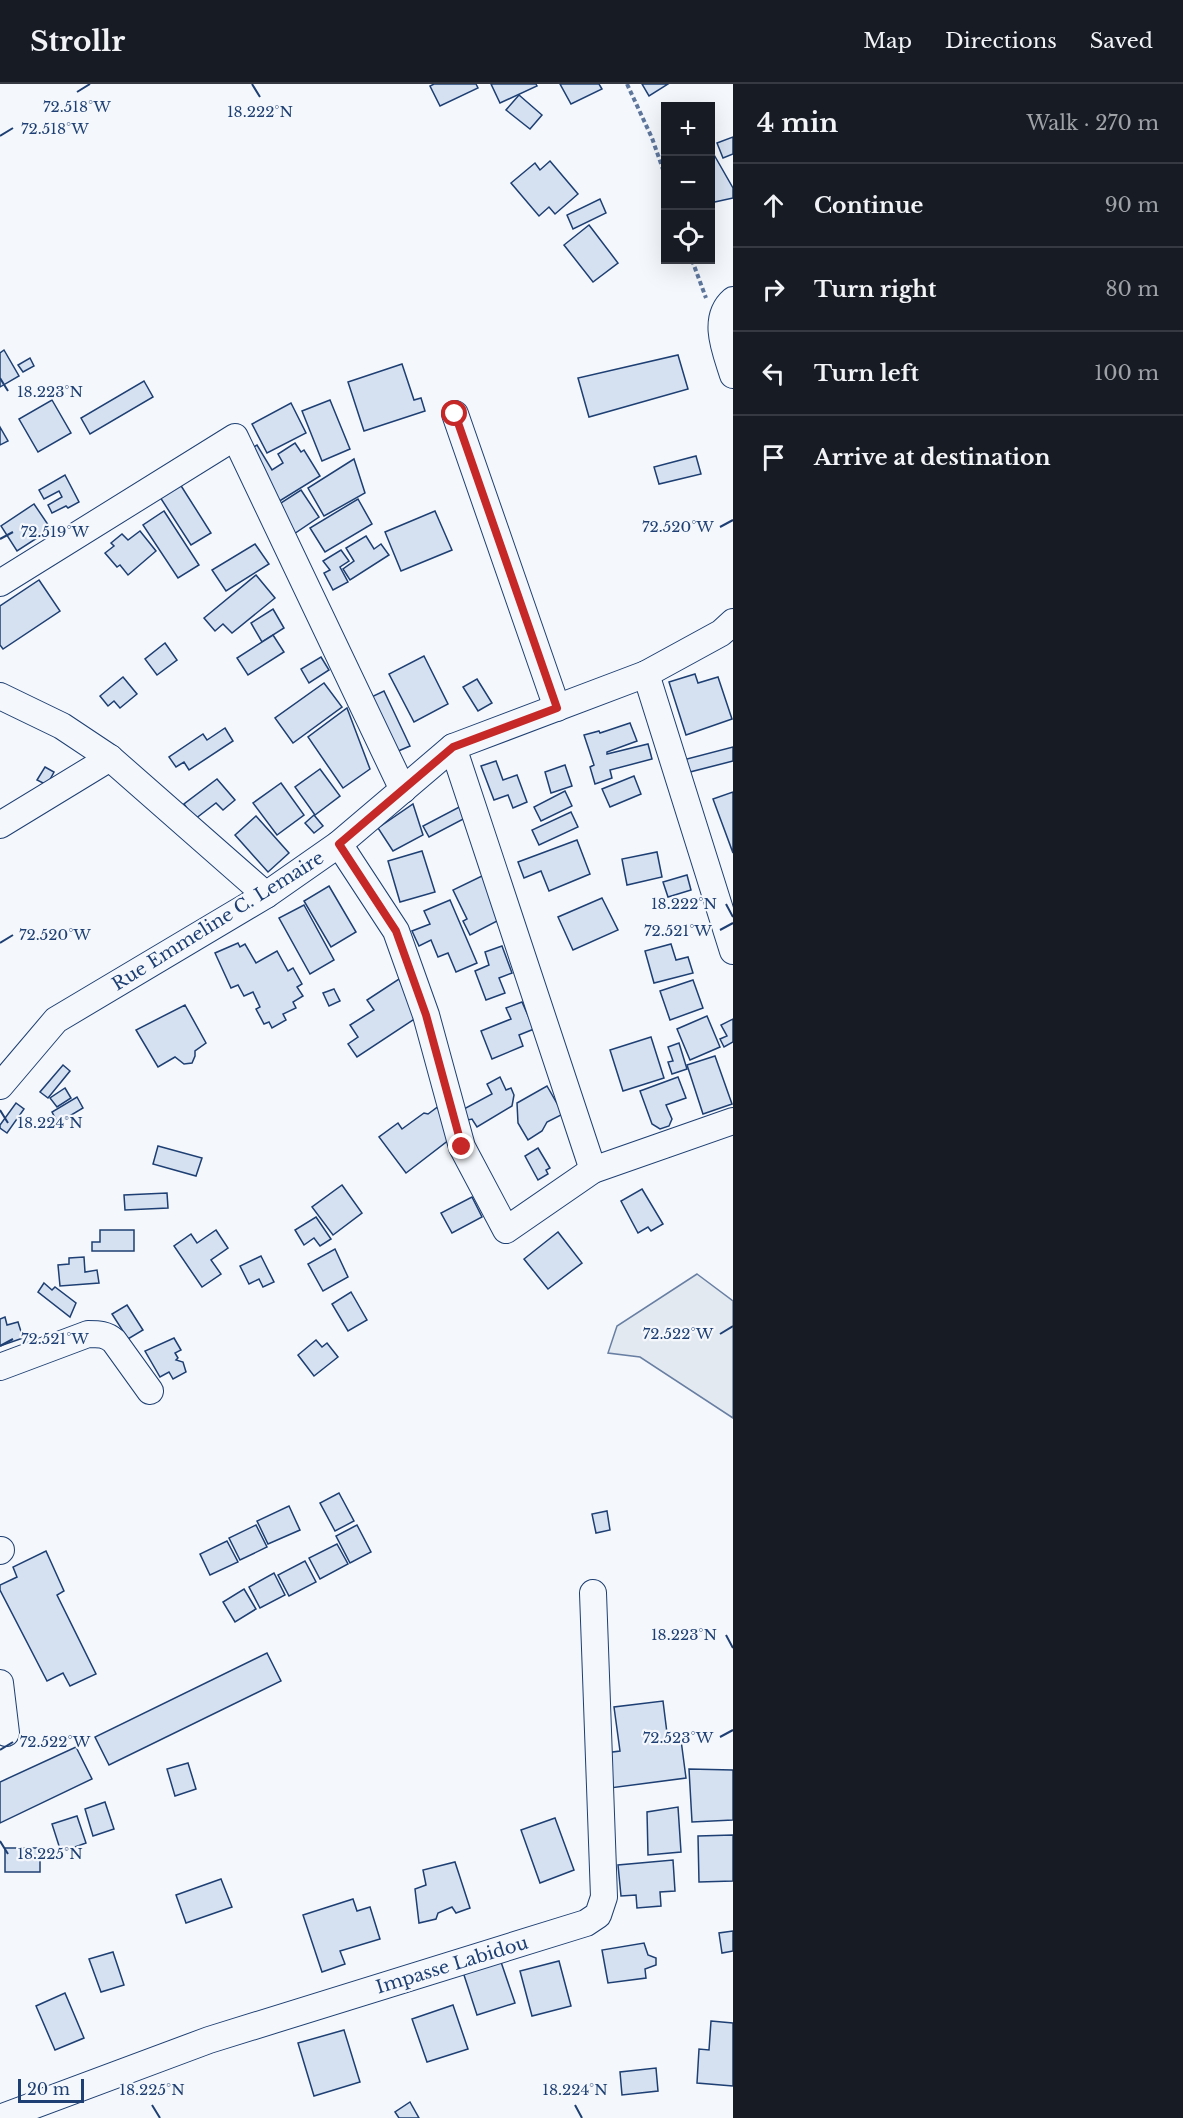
<!DOCTYPE html>
<meta charset="utf-8">
<style>
:root{--surface:#171b24;--page:#20242c;--text:#f1f3f6;--muted:#9ea1a6;--line:#363941}
body{margin:0;font-family:"Libre Baskerville",serif;background:var(--page);color:var(--text)}
.controls{position:absolute;right:18px;top:18px;display:grid;overflow:hidden;border-radius:0px;box-shadow:0 6px 24px #0002}
.controls button{width:54px;height:54px;display:grid;place-items:center;padding:0;border:0;border-bottom:2px solid var(--line);background:var(--surface);color:var(--text);font:30px sans-serif}
.scale{position:absolute;left:18px;bottom:15px;width:66px;box-sizing:border-box;padding-left:6px;border:3px solid #1d3f73;border-top:0;font-size:16px;line-height:21px;white-space:nowrap;color:#1d3f73;-webkit-text-stroke:4px #f4f7fb;paint-order:stroke}
.stop{position:absolute;width:18px;height:18px;margin:-14px;border:4px solid #c62828;border-radius:50%;background:#fff}
.stop.end{background:#c62828;border-color:#fff;box-shadow:0 2px 6px #0008}
.list{margin:0;padding:0;list-style:none}
h2{display:flex;justify-content:space-between;align-items:center;height:78px;margin:0;padding:0 24px;font-size:26px}
h2 small{font-size:20px;font-weight:400;color:var(--muted)}
.list li{display:grid;grid-template-columns:39px 1fr auto;gap:18px;align-items:center;box-sizing:border-box;height:84px;padding:0 24px;border-top:2px solid var(--line)}
.list b{display:block;font-size:22px;white-space:nowrap}
.list em{font-size:20px;font-style:normal;color:var(--muted)}
.icon{flex:none;width:33px;height:33px;fill:none;stroke:currentColor;stroke-width:2;stroke-linecap:round;stroke-linejoin:round}
.map{position:relative;flex:none;width:733px;height:2034px;overflow:hidden}
header{display:flex;align-items:center;gap:36px;box-sizing:border-box;height:84px;padding:0 30px;background:var(--surface);border-bottom:2px solid var(--line)}
header strong{font-size:28px}
nav{display:flex;gap:33px;margin-inline-start:auto;font-size:21px}
main{display:flex}
aside{flex:1;background:var(--surface)}
.map>svg:first-child{display:block}
.green{fill:#e3e9f0;stroke:#687fa3;stroke-width:1.5}
.building{fill:#d5e0f0;stroke:#1d3f73;stroke-width:1.5}
.lines{fill:none;stroke-linecap:round;stroke-linejoin:round}
.minor-casing{stroke:#1d3f73;stroke-width:28}
.path{stroke:#5e769c;stroke-width:4;stroke-dasharray:4.5 3;stroke-linecap:butt}
.minor{stroke:#f4f7fb;stroke-width:26}
.route{stroke:#c62828;stroke-width:8}
.ticks{fill:none;stroke:#1d3f73;stroke-width:2}
.labels{text-anchor:middle;stroke-width:4.5;stroke-linejoin:round;paint-order:stroke}
.street-label{font-size:18px;fill:#1d3f73;stroke:#f4f7fb}
.ticks-label{font-size:15px;text-anchor:middle;fill:#1d3f73;stroke:#f4f7fb;stroke-width:4.5;stroke-linejoin:round;paint-order:stroke}
</style>
<header>
<strong>Strollr</strong>
<nav><a>Map</a><a>Directions</a><a>Saved</a></nav>
</header>
<main>
<div class="map">
<svg width="733" height="2034" viewBox="0 0 733 2034">
<rect width="100%" height="100%" fill="#f4f7fb"/>
<polygon class="green" points="697,1190 733,1217 733,1334 640,1273 608,1269 617,1242"/>
<g class="building">
<polygon points="434,0 476,0 478,4 440,22 430,2"/>
<polygon points="491,0 536,0 537,2 500,19"/>
<polygon points="560,0 599,0 602,5 571,20"/>
<polygon points="642,0 668,0 649,12"/>
<polygon points="519,11 542,31 530,45 506,26"/>
<polygon points="733,53 733,70 723,74 717,59"/>
<polygon points="713,69 733,104 733,114 710,119 710,72"/>
<polygon points="550,77 578,110 555,130 549,123 539,132 511,99 535,79 540,86"/>
<polygon points="600,115 606,129 573,145 567,131"/>
<polygon points="589,141 618,179 593,198 564,161"/>
<polygon points="4,266 19,292 0,303 0,269"/>
<polygon points="678,271 688,305 589,333 578,294"/>
<polygon points="30,274 34,282 23,288 18,281"/>
<polygon points="402,280 414,316 421,314 425,327 364,347 348,298"/>
<polygon points="144,297 153,313 90,350 81,334"/>
<polygon points="52,316 71,349 38,368 19,335"/>
<polygon points="330,316 350,365 322,377 302,327"/>
<polygon points="291,319 306,349 267,369 252,340"/>
<polygon points="0,343 8,357 0,361"/>
<polygon points="295,359 301,368 304,366 320,392 278,418 242,370 257,361 272,386 283,379 278,370"/>
<polygon points="696,372 701,390 659,400 654,383"/>
<polygon points="354,375 365,409 324,432 308,404"/>
<polygon points="65,391 79,418 68,424 66,422 52,429 48,421 62,413 59,407 44,415 39,406"/>
<polygon points="178,397 211,449 191,461 158,410"/>
<polygon points="301,406 319,433 285,456 267,428"/>
<polygon points="358,415 372,440 325,468 310,444"/>
<polygon points="34,420 51,445 17,467 1,442"/>
<polygon points="164,427 199,481 178,494 143,441"/>
<polygon points="435,427 452,466 401,487 385,448"/>
<polygon points="140,447 156,467 128,491 120,481 117,483 105,469 114,462 111,459 122,450 128,456"/>
<polygon points="366,452 374,465 381,460 389,471 350,496 343,485 354,477 346,464"/>
<polygon points="255,460 269,480 226,507 212,486"/>
<polygon points="341,466 349,477 340,483 348,498 333,506 324,489 330,486 323,477"/>
<polygon points="256,491 275,514 232,549 223,540 215,547 204,534"/>
<polygon points="39,496 60,527 3,565 0,561 0,522"/>
<polygon points="273,525 284,544 262,558 251,539"/>
<polygon points="273,551 284,568 248,591 237,574"/>
<polygon points="165,559 177,576 157,591 145,575"/>
<polygon points="424,572 448,620 414,638 389,590"/>
<polygon points="321,573 329,586 309,599 301,585"/>
<polygon points="695,590 698,599 718,593 732,635 686,651 669,598"/>
<polygon points="123,593 137,610 120,624 114,617 108,622 100,612"/>
<polygon points="477,595 492,619 478,627 463,603"/>
<polygon points="324,599 342,623 293,659 275,634"/>
<polygon points="384,607 410,662 389,671 363,617"/>
<polygon points="347,624 370,685 343,704 308,653"/>
<polygon points="630,639 637,657 607,668 607,670 648,660 652,675 610,686 612,694 595,700 590,683 594,681 584,651 599,647 600,649"/>
<polygon points="225,644 233,657 189,686 184,678 176,683 169,673 203,650 207,656"/>
<polygon points="733,663 733,677 686,689 683,676"/>
<polygon points="496,677 503,696 517,691 527,718 513,724 508,711 494,716 481,682"/>
<polygon points="565,681 572,702 551,709 545,688"/>
<polygon points="45,683 54,688 47,701 37,696"/>
<polygon points="320,685 340,712 315,731 295,703"/>
<polygon points="634,692 641,710 610,723 602,705"/>
<polygon points="217,695 235,716 223,726 216,719 195,735 184,720"/>
<polygon points="281,699 304,731 277,751 253,719"/>
<polygon points="565,707 572,722 541,737 534,723"/>
<polygon points="733,708 733,769 713,715"/>
<polygon points="413,720 423,751 393,767 378,744"/>
<polygon points="465,720 471,731 429,753 423,742"/>
<polygon points="571,728 578,743 539,761 532,746"/>
<polygon points="314,731 323,742 314,749 305,739"/>
<polygon points="256,732 289,769 268,788 235,751"/>
<polygon points="577,756 590,790 549,807 541,787 524,794 518,778"/>
<polygon points="422,767 435,808 400,818 388,777"/>
<polygon points="657,768 662,793 627,801 622,775"/>
<polygon points="484,791 505,833 470,851 463,837 467,835 453,806"/>
<polygon points="687,791 691,806 668,813 663,798"/>
<polygon points="329,802 356,848 331,863 304,817"/>
<polygon points="602,814 618,846 573,866 558,833"/>
<polygon points="450,816 477,879 456,888 448,869 438,873 431,856 419,862 412,847 430,840 424,827"/>
<polygon points="304,821 334,876 310,890 279,834"/>
<polygon points="238,859 240,863 245,860 256,879 277,867 288,887 293,884 302,900 297,903 303,912 293,918 296,924 283,930 286,936 272,944 269,938 264,940 256,925 260,923 253,908 244,912 238,901 231,904 215,869"/>
<polygon points="671,860 676,876 688,873 693,889 654,899 645,867"/>
<polygon points="502,862 512,889 499,894 505,909 486,916 475,887 489,881 485,868"/>
<polygon points="399,895 422,930 357,973 348,960 358,953 350,941 374,926 367,916"/>
<polygon points="693,896 703,924 670,936 660,907"/>
<polygon points="334,905 340,917 329,922 323,909"/>
<polygon points="522,918 534,945 519,951 523,962 492,975 481,947 511,935 506,924"/>
<polygon points="185,921 206,959 195,967 195,972 192,979 184,980 175,973 158,983 136,946"/>
<polygon points="707,932 720,963 690,976 677,945"/>
<polygon points="733,935 733,958 724,963 720,955 727,952 721,941"/>
<polygon points="651,953 664,994 623,1007 610,966"/>
<polygon points="679,959 687,985 672,990 668,978 673,977 668,963"/>
<polygon points="715,972 732,1020 703,1030 687,981"/>
<polygon points="63,981 70,987 48,1014 40,1008"/>
<polygon points="500,993 506,1006 511,1004 514,1011 512,1022 477,1043 472,1035 468,1036 462,1026 492,1010 487,1000"/>
<polygon points="678,993 686,1014 666,1021 672,1035 669,1042 660,1045 652,1040 640,1007"/>
<polygon points="547,1002 563,1030 547,1038 542,1047 528,1056 518,1039 517,1019"/>
<polygon points="65,1004 71,1014 57,1023 50,1014"/>
<polygon points="77,1013 83,1024 58,1039 52,1028"/>
<polygon points="16,1019 24,1025 7,1049 0,1044 0,1041"/>
<polygon points="439,1022 454,1052 406,1089 379,1053 398,1039 402,1045 424,1029 428,1030"/>
<polygon points="158,1062 202,1074 196,1092 153,1080"/>
<polygon points="538,1064 550,1084 546,1086 548,1090 538,1096 525,1072"/>
<polygon points="342,1101 362,1129 333,1151 312,1123"/>
<polygon points="642,1105 663,1140 651,1147 648,1143 638,1149 621,1117"/>
<polygon points="167,1109 168,1124 125,1126 124,1111"/>
<polygon points="472,1113 482,1133 452,1149 441,1129"/>
<polygon points="316,1133 331,1155 320,1162 314,1154 304,1161 295,1146"/>
<polygon points="100,1146 134,1146 134,1167 92,1167 92,1158 100,1158"/>
<polygon points="216,1146 228,1164 211,1176 221,1190 202,1203 174,1162 191,1150 197,1159"/>
<polygon points="558,1148 582,1179 548,1205 524,1175"/>
<polygon points="335,1165 348,1193 323,1207 308,1180"/>
<polygon points="261,1172 274,1198 263,1203 259,1195 249,1200 240,1182"/>
<polygon points="84,1173 85,1188 97,1186 99,1199 60,1202 58,1181 69,1180 69,1174"/>
<polygon points="44,1199 52,1206 55,1203 76,1219 70,1233 38,1208"/>
<polygon points="351,1208 367,1236 348,1247 332,1220"/>
<polygon points="127,1221 143,1246 128,1255 112,1230"/>
<polygon points="5,1233 7,1241 18,1238 23,1254 0,1262 0,1235"/>
<polygon points="174,1254 181,1266 175,1269 178,1274 176,1276 183,1278 186,1288 173,1295 169,1288 160,1293 145,1267"/>
<polygon points="316,1256 322,1263 327,1259 338,1273 314,1292 298,1271"/>
<polygon points="339,1409 354,1437 335,1447 320,1419"/>
<polygon points="289,1422 300,1446 268,1460 257,1437"/>
<polygon points="607,1427 610,1446 596,1449 592,1430"/>
<polygon points="256,1441 267,1463 240,1476 229,1454"/>
<polygon points="357,1441 371,1468 350,1479 336,1452"/>
<polygon points="227,1457 238,1478 210,1491 200,1470"/>
<polygon points="337,1460 348,1480 320,1495 309,1474"/>
<polygon points="46,1467 64,1507 57,1511 96,1590 70,1602 63,1589 47,1597 0,1506 0,1501 17,1493 13,1483"/>
<polygon points="305,1477 316,1498 289,1512 278,1491"/>
<polygon points="274,1489 285,1511 260,1524 249,1503"/>
<polygon points="244,1505 256,1525 235,1538 223,1518"/>
<polygon points="267,1569 281,1597 109,1681 95,1653"/>
<polygon points="663,1617 668,1657 681,1656 686,1694 610,1704 605,1669 620,1667 614,1623"/>
<polygon points="76,1663 92,1695 0,1739 0,1698"/>
<polygon points="188,1679 196,1705 175,1712 167,1685"/>
<polygon points="689,1685 733,1686 733,1736 692,1738"/>
<polygon points="105,1718 114,1745 93,1752 85,1725"/>
<polygon points="678,1723 681,1768 648,1771 647,1728"/>
<polygon points="77,1732 86,1759 61,1768 52,1740"/>
<polygon points="555,1734 574,1786 540,1799 521,1746"/>
<polygon points="733,1751 733,1797 699,1798 698,1752"/>
<rect x="5" y="1764" width="35" height="24"/>
<polygon points="673,1776 675,1807 660,1808 661,1822 637,1824 636,1811 621,1812 618,1781"/>
<polygon points="455,1778 470,1824 456,1829 452,1823 438,1829 436,1835 419,1839 415,1805 426,1801 423,1786"/>
<polygon points="221,1795 232,1823 186,1839 176,1811"/>
<polygon points="353,1815 357,1827 370,1823 380,1855 340,1867 345,1880 322,1888 303,1831"/>
<polygon points="733,1847 733,1867 722,1869 719,1849"/>
<polygon points="644,1859 648,1871 656,1874 656,1881 645,1885 646,1894 608,1899 602,1866"/>
<polygon points="113,1868 124,1901 101,1908 89,1875"/>
<polygon points="500,1875 515,1919 477,1931 463,1888"/>
<polygon points="559,1877 571,1922 532,1932 520,1887"/>
<polygon points="65,1909 84,1954 55,1966 36,1922"/>
<polygon points="453,1921 468,1965 427,1978 412,1935"/>
<polygon points="711,1937 733,1939 733,2002 697,1999 699,1965 709,1966"/>
<polygon points="344,1946 360,1998 314,2012 298,1959"/>
<polygon points="656,1984 658,2007 622,2011 620,1988"/>
<polygon points="410,2018 419,2034 399,2034 395,2028"/>
</g>
<g class="lines">
<g class="minor-casing">
<g id="minor">
<path d="M 733,216 C 711,235 726,268 733,291"/>
<polyline points="455,330 557,624"/>
<polyline points="0,499 235,353 403,706"/>
<polyline points="646,590 733,867"/>
<polyline points="0,612 62,642 110,674 266,811"/>
<polyline points="453,663 593,1086"/>
<polyline points="0,741 110,674"/>
<polyline points="339,760 396,847 426,931 462,1063 506,1146 593,1086 733,1037"/>
<polyline points="0,1002 56,936 266,811 339,760 453,663 646,590 721,549 733,538"/>
<path d="M 0,1283 L 88,1250 C 99,1250 106,1250 114,1257 L 150,1307"/>
<polyline points="0,1467 1,1466"/>
<polyline points="0,1599 6,1649"/>
<polyline points="0,2034 209,1956 586,1839 598,1831 604,1813 593,1509"/>
</g>
</g>
<g class="path">
<polyline points="627,0 652,54 666,94"/>
<polyline points="692,176 706,214"/>
</g>
<use href="#minor" class="minor"/>
</g>
<g class="lines">
<polyline class="route" points="455,330 557,624 453,663 339,760 396,847 426,931 462,1063"/>
</g>
<path class="ticks" d="M 252,0 L 260,13M 77,8 L 90,0M 0,52 L 13,44M 0,294 L 8,307M 720,443 L 733,436M 0,455 L 13,448M 726,820 L 733,833M 720,846 L 733,839M 0,859 L 13,851M 0,1026 L 8,1039M 720,1250 L 733,1242M 0,1262 L 13,1255M 726,1551 L 733,1564M 720,1653 L 733,1646M 0,1666 L 13,1658M 0,1757 L 8,1770M 152,2021 L 160,2034M 575,2021 L 582,2034"/>
<g class="labels">
<g class="street-label">
<text transform="translate(218 837) rotate(-32)" y="6">Rue Emmeline C. Lemaire</text>
<text transform="translate(452 1881) rotate(-17)" y="6">Impasse Labidou</text>
</g>
</g>
<g class="ticks-label">
<text x="77" y="28">72.518°W</text>
<text x="260" y="33">18.222°N</text>
<text x="55" y="50">72.518°W</text>
<text x="50" y="313">18.223°N</text>
<text x="678" y="448">72.520°W</text>
<text x="55" y="453">72.519°W</text>
<text x="684" y="825">18.222°N</text>
<text x="678" y="852">72.521°W</text>
<text x="55" y="856">72.520°W</text>
<text x="50" y="1044">18.224°N</text>
<text x="678" y="1255">72.522°W</text>
<text x="55" y="1260">72.521°W</text>
<text x="684" y="1556">18.223°N</text>
<text x="678" y="1659">72.523°W</text>
<text x="55" y="1663">72.522°W</text>
<text x="50" y="1775">18.225°N</text>
<text x="152" y="2011">18.225°N</text>
<text x="575" y="2011">18.224°N</text>
</g>
</svg>
<div class="controls">
<button>+</button>
<button>−</button>
<button><svg class="icon" aria-label="locate" viewBox="0 0 24 24"><circle cx="12" cy="12" r="6"/><path d="M12 2v4M12 18v4M2 12h4M18 12h4"/></svg></button>
</div>
<div class="scale">20 m</div>
<div class="stop" style="left:455px;top:330px"></div>
<div class="stop end" style="left:462px;top:1063px"></div>
</div>
<aside>
<h2>4 min<small>Walk · 270 m</small></h2>
<ul class="list">
<li><svg class="icon" aria-label="ahead" viewBox="0 0 24 24"><path d="M12 20V5M6 11l6-6 6 6"/></svg><div><b>Continue</b></div><em>90 m</em></li>
<li><svg class="icon" aria-label="right" viewBox="0 0 24 24"><path d="M7 20v-9h11M14 6l5 5-5 5"/></svg><div><b>Turn right</b></div><em>80 m</em></li>
<li><svg class="icon" aria-label="left" viewBox="0 0 24 24"><path d="M17 20v-9H6M10 6l-5 5 5 5"/></svg><div><b>Turn left</b></div><em>100 m</em></li>
<li><svg class="icon" aria-label="arrive" viewBox="0 0 24 24"><path d="M6 21V4h12l-3 4 3 4H6"/></svg><div><b>Arrive at destination</b></div></li>
</ul>
</aside>
</main>
